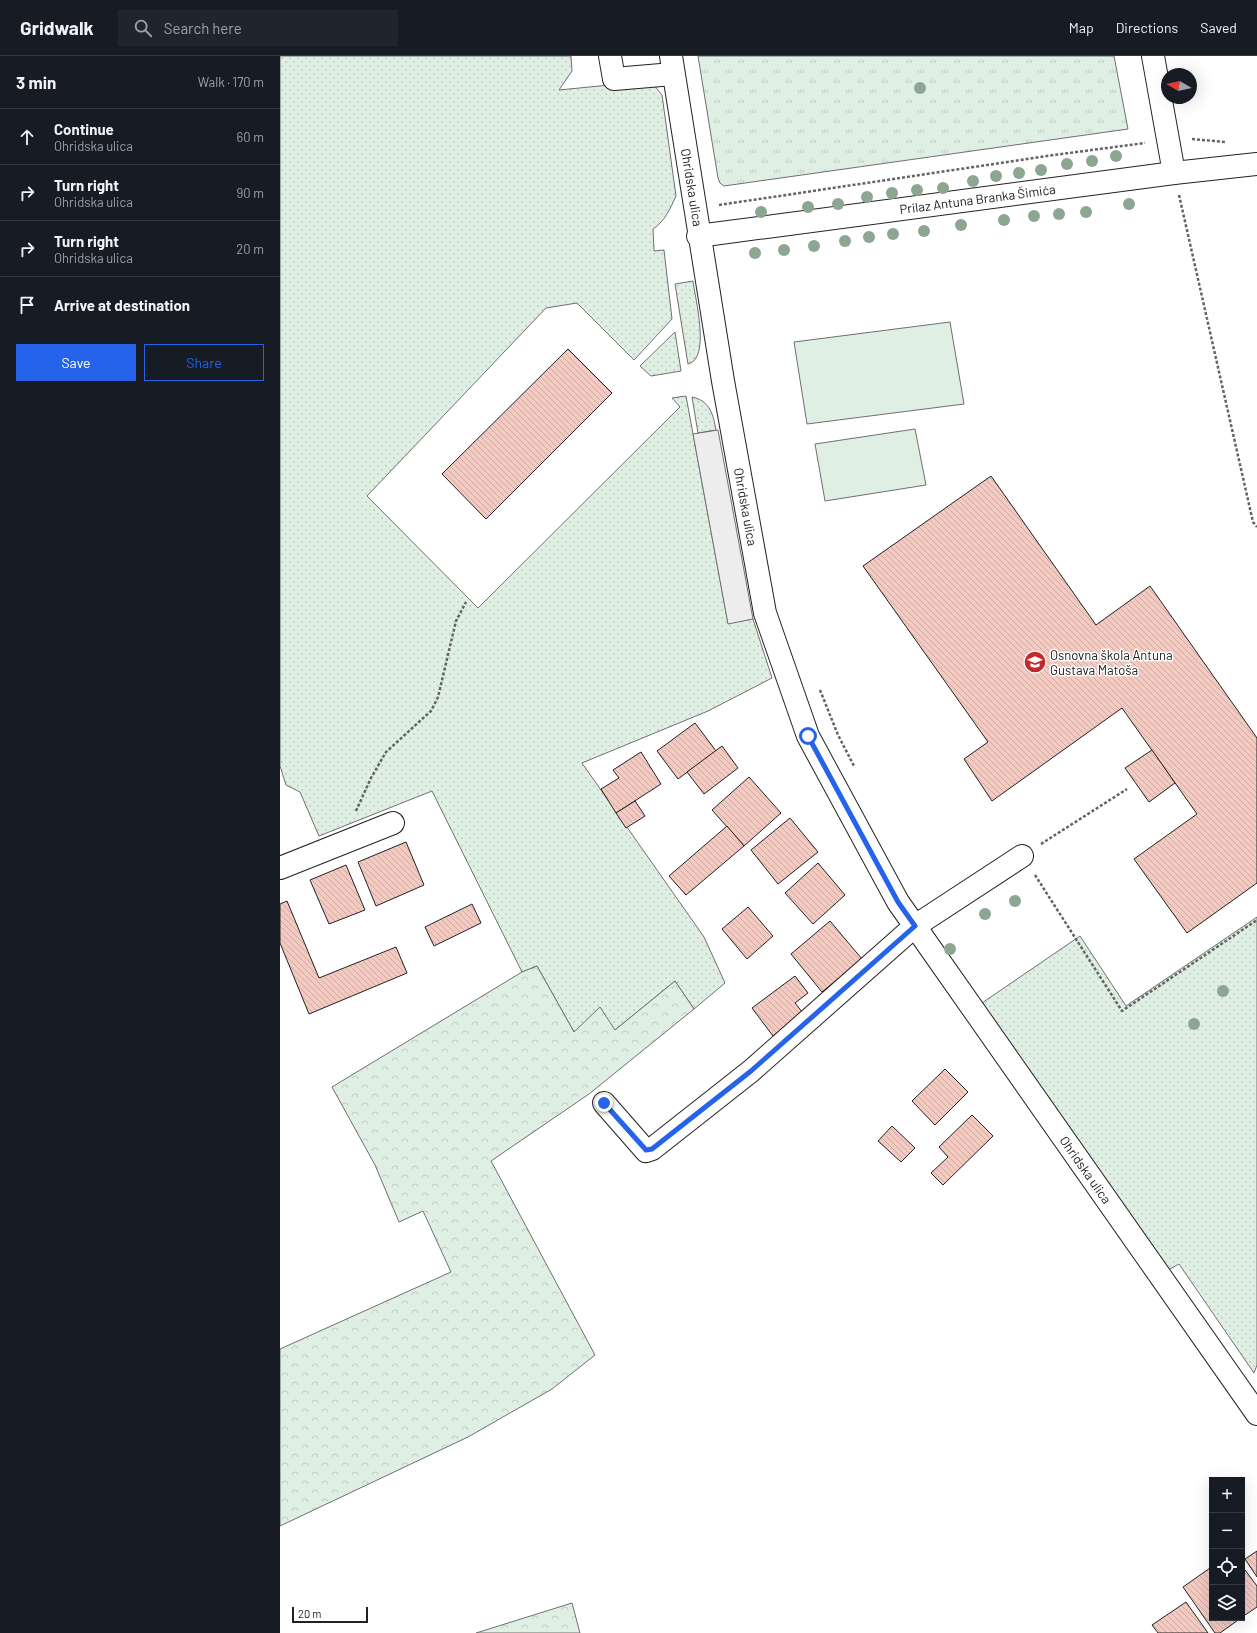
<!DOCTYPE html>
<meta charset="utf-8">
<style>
:root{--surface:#171b24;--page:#20242c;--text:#f1f3f6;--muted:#9ea1a6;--line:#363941;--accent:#2563eb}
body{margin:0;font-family:Barlow,sans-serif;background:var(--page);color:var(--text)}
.controls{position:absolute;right:12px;bottom:12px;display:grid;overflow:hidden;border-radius:0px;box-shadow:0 4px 16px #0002}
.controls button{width:36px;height:36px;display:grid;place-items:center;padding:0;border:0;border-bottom:1px solid var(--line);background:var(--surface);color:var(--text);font:20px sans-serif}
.compass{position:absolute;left:881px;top:12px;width:36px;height:36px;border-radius:50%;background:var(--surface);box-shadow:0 4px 16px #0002;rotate:279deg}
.scale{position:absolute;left:12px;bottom:10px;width:76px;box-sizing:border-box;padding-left:4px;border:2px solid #222;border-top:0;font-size:11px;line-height:14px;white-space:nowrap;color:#222;-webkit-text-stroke:3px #fff;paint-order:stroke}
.stop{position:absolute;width:12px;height:12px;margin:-9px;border:3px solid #2563eb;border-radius:50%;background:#fff}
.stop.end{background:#2563eb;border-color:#fff;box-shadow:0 1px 4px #0008}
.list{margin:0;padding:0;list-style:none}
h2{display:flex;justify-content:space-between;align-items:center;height:52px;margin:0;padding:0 16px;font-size:17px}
h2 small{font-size:13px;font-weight:400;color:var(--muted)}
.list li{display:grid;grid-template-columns:26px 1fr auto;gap:12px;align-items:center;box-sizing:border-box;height:56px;padding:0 16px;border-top:1px solid var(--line)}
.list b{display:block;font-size:15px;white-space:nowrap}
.list p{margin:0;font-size:13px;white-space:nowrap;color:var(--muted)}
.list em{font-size:13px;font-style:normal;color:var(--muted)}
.actions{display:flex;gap:8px;padding:12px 16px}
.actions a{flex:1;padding:9px 0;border:1px solid var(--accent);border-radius:0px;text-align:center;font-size:14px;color:var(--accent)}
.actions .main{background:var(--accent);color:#fff}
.icon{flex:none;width:22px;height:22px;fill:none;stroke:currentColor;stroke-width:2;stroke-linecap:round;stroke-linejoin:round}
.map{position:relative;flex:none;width:977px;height:1577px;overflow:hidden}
header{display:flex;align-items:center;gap:24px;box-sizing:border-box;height:56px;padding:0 20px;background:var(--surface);border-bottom:1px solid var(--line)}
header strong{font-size:19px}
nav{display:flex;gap:22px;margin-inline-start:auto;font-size:14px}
.search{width:280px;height:36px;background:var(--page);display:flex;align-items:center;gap:10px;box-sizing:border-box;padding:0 14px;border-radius:0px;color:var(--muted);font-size:15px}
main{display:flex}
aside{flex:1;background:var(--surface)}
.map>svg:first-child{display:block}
.grass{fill:url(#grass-dots);stroke:#6f6f6f}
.forest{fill:url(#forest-crowns);stroke:#6f6f6f}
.park{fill:url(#park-tufts);stroke:#6f6f6f}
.pitch{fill:#e0efe3;stroke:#6f6f6f}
.parking{fill:#ededed;stroke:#6f6f6f}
.building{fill:url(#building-back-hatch);stroke:#222}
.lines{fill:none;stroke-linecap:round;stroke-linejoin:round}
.minor-casing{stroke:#222;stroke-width:24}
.path{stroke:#646464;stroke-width:2.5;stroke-dasharray:3 2;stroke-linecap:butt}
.minor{stroke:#fff;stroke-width:22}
.tree{fill:#8da692}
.route{stroke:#2563eb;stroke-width:5}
.labels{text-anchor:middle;stroke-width:3;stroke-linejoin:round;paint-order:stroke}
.street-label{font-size:13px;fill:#222;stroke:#fff}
.poi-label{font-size:13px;fill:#222;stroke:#fff;text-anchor:start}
</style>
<header>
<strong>Gridwalk</strong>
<div class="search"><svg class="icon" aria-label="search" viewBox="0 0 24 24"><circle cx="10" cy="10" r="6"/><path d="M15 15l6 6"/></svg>Search here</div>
<nav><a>Map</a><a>Directions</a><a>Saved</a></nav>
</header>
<main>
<aside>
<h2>3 min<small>Walk · 170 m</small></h2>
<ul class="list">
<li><svg class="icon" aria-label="ahead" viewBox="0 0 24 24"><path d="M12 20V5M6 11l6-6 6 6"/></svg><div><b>Continue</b><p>Ohridska ulica</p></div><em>60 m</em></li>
<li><svg class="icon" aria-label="right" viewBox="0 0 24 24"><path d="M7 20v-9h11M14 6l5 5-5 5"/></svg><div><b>Turn right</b><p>Ohridska ulica</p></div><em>90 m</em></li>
<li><svg class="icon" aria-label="right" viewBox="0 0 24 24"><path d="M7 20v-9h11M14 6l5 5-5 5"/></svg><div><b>Turn right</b><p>Ohridska ulica</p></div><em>20 m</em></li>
<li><svg class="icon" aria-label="arrive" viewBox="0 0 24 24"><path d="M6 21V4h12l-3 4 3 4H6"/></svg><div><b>Arrive at destination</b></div></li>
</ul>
<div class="actions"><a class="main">Save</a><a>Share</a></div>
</aside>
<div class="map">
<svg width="977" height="1577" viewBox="0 0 977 1577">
<defs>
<pattern id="grass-dots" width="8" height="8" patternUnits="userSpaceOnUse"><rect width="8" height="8" fill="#e0efe3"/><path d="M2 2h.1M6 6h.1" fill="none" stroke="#c0cdc2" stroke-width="1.8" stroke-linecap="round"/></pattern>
<pattern id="forest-crowns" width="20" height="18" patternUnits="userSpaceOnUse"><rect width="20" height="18" fill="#e0efe3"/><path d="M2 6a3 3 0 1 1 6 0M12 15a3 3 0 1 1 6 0" fill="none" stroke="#c0cdc2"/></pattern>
<pattern id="park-tufts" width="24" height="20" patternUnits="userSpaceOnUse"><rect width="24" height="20" fill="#e0efe3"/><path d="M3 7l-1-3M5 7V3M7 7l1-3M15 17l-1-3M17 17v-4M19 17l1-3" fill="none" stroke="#c0cdc2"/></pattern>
<pattern id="building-back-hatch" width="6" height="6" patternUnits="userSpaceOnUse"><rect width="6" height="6" fill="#f3c9c0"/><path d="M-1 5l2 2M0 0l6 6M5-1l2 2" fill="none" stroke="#d0aca5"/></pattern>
</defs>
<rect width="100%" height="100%" fill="#fff"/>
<g class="grass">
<path d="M 0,0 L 291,0 L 292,15 L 279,34 L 360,26 L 374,29 L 382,39 L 396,140 C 390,153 385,165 373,173 L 374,195 L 384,194 L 392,263 L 354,304 L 297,247 L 266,252 L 87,440 L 198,552 L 400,351 L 392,342 L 406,340 L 448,567 L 473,563 L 492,622 L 428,655 L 302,707 L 424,881 L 445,927 L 414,953 L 395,925 L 335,974 L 294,976 L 257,910 L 242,916 L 152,735 L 39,780 L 20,736 L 6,729 L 0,710 Z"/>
<path d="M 413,225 C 415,242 431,303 408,308 L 395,228 Z"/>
<polygon points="395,276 401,315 371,320 360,310"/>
<path d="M 412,341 C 430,345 433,358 436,374 L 418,377 Z"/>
<polygon points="977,861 977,1309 974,1317 899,1208 888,1214 702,947 800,880 846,950"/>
</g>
<g class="forest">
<polygon points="257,910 294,976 320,951 335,974 395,925 414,953 309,1038 211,1105 315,1299 272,1333 188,1381 0,1470 0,1293 171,1216 143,1155 119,1166 95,1109 52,1031 242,916"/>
<polygon points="292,1547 300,1577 196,1577"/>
</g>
<polygon class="park" points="418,0 834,0 848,73 444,130 440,127 438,122"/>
<g class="pitch">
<polygon points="670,266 684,348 527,368 514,286"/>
<polygon points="635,373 646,429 545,445 535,388"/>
</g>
<polygon class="parking" points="438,374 473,563 448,568 413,378"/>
<g class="building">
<polygon points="288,293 332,337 206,463 162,418"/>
<polygon points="711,420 816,569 870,530 977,682 977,827 907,877 854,803 917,758 842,652 712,745 684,703 708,686 583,510"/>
<polygon points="415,667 436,695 398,723 377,695"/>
<polygon points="442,690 458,712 424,738 407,716"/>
<polygon points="872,694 895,727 869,746 845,712"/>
<polygon points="361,696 381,728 336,757 321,733 339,722 333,714"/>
<polygon points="469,721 501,757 464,790 432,754"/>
<polygon points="355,745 365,760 346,772 336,757"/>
<polygon points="510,762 538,796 498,828 471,794"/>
<polygon points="447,770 464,790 406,839 389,820"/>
<polygon points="126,786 144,829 96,850 78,806"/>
<polygon points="538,807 565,839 533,868 505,837"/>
<polygon points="66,809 85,854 49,868 30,824"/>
<polygon points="7,845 39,922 116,891 127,917 29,958 0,887 0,848"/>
<polygon points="192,848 201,867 154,890 145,871"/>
<polygon points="468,851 493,880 467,903 442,873"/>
<polygon points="550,865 582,903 542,936 511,898"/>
<polygon points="515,920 528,937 515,947 523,957 493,980 472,952"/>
<polygon points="665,1013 688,1036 655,1069 632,1045"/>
<polygon points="692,1059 713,1080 663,1129 651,1117 668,1101 659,1091"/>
<polygon points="612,1070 635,1092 621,1106 598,1085"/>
<polygon points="977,1495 977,1521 965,1503"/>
<polygon points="930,1512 932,1515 932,1562 961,1562 940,1577 935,1577 903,1531"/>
<polygon points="965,1514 977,1530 977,1551 962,1561 962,1516"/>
<polygon points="906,1546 928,1577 878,1577 872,1569"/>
</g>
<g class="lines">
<g class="minor-casing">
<g id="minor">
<polyline points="330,0 334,23 393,18"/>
<path id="s1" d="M 391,0 L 443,325 L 485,557 L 528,680 L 618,846 L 977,1358"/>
<polyline points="873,0 894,117"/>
<path id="s2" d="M 418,180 L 894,117 L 977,108"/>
<polyline points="0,812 113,767"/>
<polyline points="324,1047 366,1095 372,1093 471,1015 635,870 742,800"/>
</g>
</g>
<g class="path">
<polyline points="912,83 945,86"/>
<polyline points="899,139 973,466 977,471"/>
<polyline points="439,149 774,99 865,87"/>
<polyline points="540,634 558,679 574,710"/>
<polyline points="76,755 91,722 106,696 151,655 158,641 176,565 186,546"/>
<polyline points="761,788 847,733"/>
<polyline points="755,819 842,955 977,864"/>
</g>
<use href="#minor" class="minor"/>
</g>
<g class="tree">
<circle cx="640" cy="32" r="6"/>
<circle cx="836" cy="100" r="6"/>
<circle cx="812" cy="105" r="6"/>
<circle cx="787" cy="108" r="6"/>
<circle cx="761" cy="114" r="6"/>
<circle cx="739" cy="117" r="6"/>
<circle cx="716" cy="120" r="6"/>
<circle cx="693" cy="125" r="6"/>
<circle cx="663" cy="132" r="6"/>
<circle cx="637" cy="134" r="6"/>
<circle cx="612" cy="137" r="6"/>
<circle cx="587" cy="141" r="6"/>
<circle cx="558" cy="148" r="6"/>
<circle cx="849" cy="148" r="6"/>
<circle cx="528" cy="151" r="6"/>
<circle cx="481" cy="156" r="6"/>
<circle cx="806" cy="156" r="6"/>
<circle cx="779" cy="158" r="6"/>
<circle cx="754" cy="160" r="6"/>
<circle cx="724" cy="164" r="6"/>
<circle cx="681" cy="169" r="6"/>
<circle cx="644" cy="175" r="6"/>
<circle cx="613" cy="178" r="6"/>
<circle cx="589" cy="181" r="6"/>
<circle cx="565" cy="185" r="6"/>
<circle cx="534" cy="190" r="6"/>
<circle cx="504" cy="194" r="6"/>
<circle cx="475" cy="197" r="6"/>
<circle cx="735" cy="845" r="6"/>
<circle cx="705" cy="858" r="6"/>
<circle cx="670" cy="893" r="6"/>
<circle cx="943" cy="935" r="6"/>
<circle cx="914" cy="968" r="6"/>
</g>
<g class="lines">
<polyline class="route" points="324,1047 366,1094 372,1093 471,1015 635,870 618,846 528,680"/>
</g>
<defs>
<g id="school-disc" transform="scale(1.15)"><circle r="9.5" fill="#c62828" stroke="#fff"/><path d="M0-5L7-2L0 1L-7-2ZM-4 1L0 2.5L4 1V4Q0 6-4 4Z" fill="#fff"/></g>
</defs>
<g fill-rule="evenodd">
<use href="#school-disc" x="755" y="606"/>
</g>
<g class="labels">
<g class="street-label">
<text dy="5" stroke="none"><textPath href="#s1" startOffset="133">Ohridska ulica</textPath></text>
<text dy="5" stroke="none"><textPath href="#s2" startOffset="282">Prilaz Antuna Branka Šimića</textPath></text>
<text dy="5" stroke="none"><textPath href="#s1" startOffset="457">Ohridska ulica</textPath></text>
<text dy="5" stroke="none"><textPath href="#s1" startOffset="1211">Ohridska ulica</textPath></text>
</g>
<g class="poi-label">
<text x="770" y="604">Osnovna škola Antuna<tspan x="770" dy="15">Gustava Matoša</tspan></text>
</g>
</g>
</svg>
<div class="controls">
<button>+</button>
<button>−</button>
<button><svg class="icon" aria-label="locate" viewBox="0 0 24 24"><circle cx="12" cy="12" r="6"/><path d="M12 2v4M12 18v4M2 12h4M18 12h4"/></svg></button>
<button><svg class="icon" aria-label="layers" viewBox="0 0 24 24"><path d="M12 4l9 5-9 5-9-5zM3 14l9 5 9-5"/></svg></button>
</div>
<svg class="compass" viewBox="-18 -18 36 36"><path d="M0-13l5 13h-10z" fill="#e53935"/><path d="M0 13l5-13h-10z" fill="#9ea1a6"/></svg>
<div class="scale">20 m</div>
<div class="stop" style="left:528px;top:680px"></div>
<div class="stop end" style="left:324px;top:1047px"></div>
</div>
</main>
